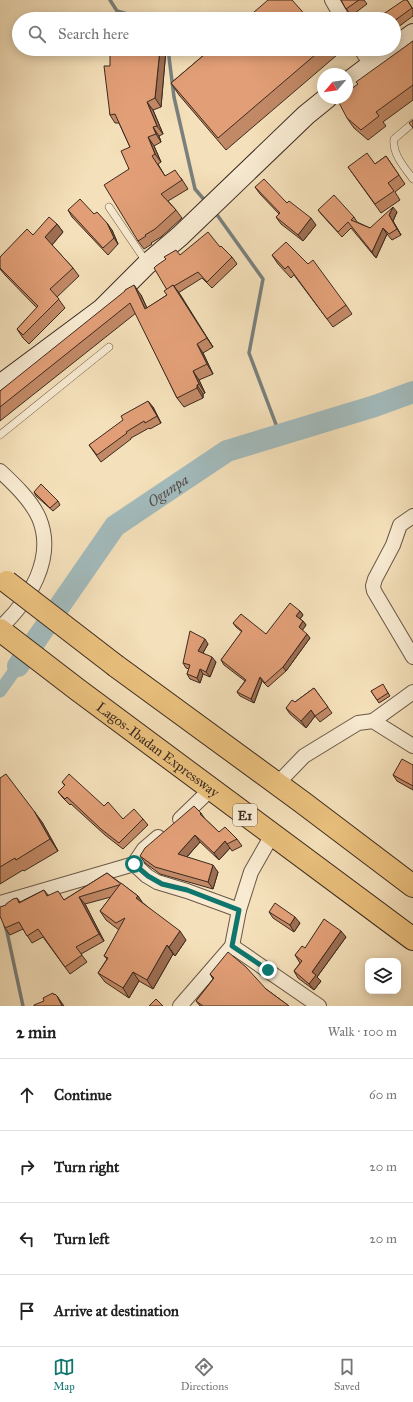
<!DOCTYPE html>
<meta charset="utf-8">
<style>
:root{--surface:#fff;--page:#f2f2f2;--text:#222;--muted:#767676;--line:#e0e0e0;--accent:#0f766e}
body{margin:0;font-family:"IM FELL Great Primer",serif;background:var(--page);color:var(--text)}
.controls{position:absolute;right:12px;bottom:12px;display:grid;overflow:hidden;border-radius:8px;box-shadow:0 2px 10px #0003}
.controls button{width:36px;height:36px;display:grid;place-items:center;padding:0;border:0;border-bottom:1px solid var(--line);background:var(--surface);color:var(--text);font:20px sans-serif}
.compass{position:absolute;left:317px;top:68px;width:36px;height:36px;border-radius:50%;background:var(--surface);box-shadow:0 2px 10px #0003;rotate:241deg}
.stop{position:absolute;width:12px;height:12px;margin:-9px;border:3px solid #0f766e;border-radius:50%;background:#fff}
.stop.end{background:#0f766e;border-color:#fff;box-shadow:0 1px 4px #0008}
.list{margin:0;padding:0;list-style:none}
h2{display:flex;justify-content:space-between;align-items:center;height:52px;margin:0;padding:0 16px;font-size:17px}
h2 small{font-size:13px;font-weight:400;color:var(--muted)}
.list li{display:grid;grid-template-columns:26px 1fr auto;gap:12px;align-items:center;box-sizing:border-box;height:72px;padding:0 16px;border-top:1px solid var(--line)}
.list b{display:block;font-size:15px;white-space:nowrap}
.list em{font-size:13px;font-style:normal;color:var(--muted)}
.icon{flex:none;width:22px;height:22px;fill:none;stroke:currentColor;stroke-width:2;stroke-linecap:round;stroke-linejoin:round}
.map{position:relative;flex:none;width:413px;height:1006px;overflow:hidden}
.search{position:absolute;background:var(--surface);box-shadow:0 2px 10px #0003;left:12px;right:12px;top:12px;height:44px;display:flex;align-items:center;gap:10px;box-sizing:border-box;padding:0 14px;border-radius:22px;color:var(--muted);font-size:15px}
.sheet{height:340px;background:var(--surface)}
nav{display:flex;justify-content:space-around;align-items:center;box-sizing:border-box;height:56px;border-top:1px solid var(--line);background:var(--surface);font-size:11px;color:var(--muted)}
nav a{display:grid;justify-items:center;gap:2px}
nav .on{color:var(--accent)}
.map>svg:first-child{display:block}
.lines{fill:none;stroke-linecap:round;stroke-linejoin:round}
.stream{stroke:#79807d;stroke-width:3.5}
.canal{stroke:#a2babb;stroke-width:13}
.river{stroke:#a2babb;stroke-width:22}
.lane-casing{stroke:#6a5846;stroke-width:8}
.street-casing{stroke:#6a5846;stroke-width:16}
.secondary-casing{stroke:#3c2a20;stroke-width:22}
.highway-casing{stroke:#3c2a20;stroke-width:24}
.lane{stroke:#f8ebd2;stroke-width:7}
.street{stroke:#f8ebd2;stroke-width:14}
.secondary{stroke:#f8ebd2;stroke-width:20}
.highway{stroke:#eac07d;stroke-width:22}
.highway-bridge-casing{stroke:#3c2a20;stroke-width:24;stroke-linecap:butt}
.highway-bridge{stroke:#eac07d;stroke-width:22}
.wall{fill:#c28966;stroke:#3c2a20}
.shaded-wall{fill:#9e6f53;stroke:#3c2a20}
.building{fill:#e29f77;stroke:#3c2a20}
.route{stroke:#0f766e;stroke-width:5}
.labels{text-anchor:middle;stroke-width:3.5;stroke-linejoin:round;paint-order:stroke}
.shield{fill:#f8ebd2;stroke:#746455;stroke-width:1}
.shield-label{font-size:13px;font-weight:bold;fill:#3c2a20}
.street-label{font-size:14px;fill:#3c2a20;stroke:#f8ebd2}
.water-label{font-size:15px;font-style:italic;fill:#564e47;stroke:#f8ebd2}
</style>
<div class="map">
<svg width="413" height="1006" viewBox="0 0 413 1006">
<rect width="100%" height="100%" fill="#f4e0ba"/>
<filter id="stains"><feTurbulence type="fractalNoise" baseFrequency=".005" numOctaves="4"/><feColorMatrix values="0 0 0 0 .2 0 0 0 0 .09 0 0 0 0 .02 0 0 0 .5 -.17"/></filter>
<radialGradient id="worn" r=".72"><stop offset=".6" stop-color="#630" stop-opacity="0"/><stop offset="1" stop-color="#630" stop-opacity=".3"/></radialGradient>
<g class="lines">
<g class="stream">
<polyline points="110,0 117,11 145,19"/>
<polyline points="168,49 174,97 195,189 207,203"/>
<polyline points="215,212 263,279 249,353 280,435"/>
<polyline points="5,925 7,932 23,1006"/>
</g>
<polyline class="canal" points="0,691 18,666"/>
<path class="river" id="s1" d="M 18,666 L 115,526 L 227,451 L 375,406 L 413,392"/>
<g class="lane-casing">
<g id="lane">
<path d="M 413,123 L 394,139 C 392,154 405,168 413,179"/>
<polyline points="109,207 147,263"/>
<polyline points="0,435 109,347"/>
</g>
</g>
<g class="street-casing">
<g id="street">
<polyline points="332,0 343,19"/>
<polyline points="361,49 371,65"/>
<path d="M 0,471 C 14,484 31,500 39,518 C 56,558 29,601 0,628"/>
<polyline points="413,516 400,525 393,545 375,579 373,586 374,591 413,657"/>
<polyline points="373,721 413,692"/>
<polyline points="277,784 304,756 358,723 373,721 413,746"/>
<polyline points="180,819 211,789"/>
<polyline points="134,864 147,876 157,882 187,891 239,910"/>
<polyline points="0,903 134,864 144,849 158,837"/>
<polyline points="232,946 319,1006"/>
<polyline points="180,1006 232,946 239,910 251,872 272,835"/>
</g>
</g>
<g class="secondary-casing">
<g id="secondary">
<polyline points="394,48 413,34"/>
<polyline points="347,83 392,49"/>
<polyline points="0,385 102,309 147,264 180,236 306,115 327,98"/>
</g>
</g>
<g class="highway-casing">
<g id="highway">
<path id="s2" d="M 0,630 L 78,690 L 413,939"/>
<polyline points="116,666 302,802 413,886"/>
</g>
</g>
<use href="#lane" class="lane"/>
<use href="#street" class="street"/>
<use href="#secondary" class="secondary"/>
<use href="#highway" class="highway"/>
<g class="highway-bridge-casing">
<polyline id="highway-bridge" points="7,582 116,666"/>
</g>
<use href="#highway-bridge" class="highway-bridge"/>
</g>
<g class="wall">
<polygon points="341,0 364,0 367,4 351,16"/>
<polygon points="407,0 413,9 413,16 394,30 394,19"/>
<polygon points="413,41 413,100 383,122 386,126 368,140 354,128 347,118 358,84"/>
<polygon points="166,49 161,107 153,110 163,134 159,136 161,142 154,146 161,162 158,164 165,176 181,178 188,189 168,201 176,210 182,218 161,237 151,243 152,244 144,249 138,241 129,169 130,147 119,123 115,123 110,115 110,66"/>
<polygon points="211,49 333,49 337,55 226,150 179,95 171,83"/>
<polygon points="386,156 405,184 395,192 400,200 381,213 348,167 375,164"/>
<polygon points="255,187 287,203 316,225 303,241 281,224 276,217 279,214 260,194"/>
<polygon points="68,210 94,214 112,230 118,244 108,255 72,217"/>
<polygon points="318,210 354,217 357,222 370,228 397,212 393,221 401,235 392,240 387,234 376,258 351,228 342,237 322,215"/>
<polygon points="57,224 63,232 52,245 73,268 79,276 57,297 65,308 29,344 23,338 17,329 37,308 5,275 0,269 0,257 33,235"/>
<polygon points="220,247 232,257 237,264 212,288 202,278 178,293 213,347 203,353 213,374 199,380 205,393 203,394 203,398 184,407 177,398 136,313 0,421 0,391 141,295 147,308 167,295 167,290 180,255"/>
<polygon points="272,255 346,305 352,314 333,327 294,275 291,278 278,264"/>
<polygon points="153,407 161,423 150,429 149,428 131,438 131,439 101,462 89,445"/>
<polygon points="34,492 58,501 60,505 53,511 36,496"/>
<polygon points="300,611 303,615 300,619 303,621 306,625 302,630 310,638 286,671 268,687 262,681 254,703 240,696 237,692 245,681 224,665 221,660 242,632 236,627 233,623 266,634"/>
<polygon points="208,644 203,653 216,662 210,677 203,674 200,683 190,679 187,674 189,669 186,668 183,663"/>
<polygon points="314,688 332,713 320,722 315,716 306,728 290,714 286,708 295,702"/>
<polygon points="385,688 390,696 379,703 371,691"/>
<polygon points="413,765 413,790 397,781 393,775"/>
<polygon points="0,778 42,822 58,851 24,871 23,870 0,884"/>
<polygon points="62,782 104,806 123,819 143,819 148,825 123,849 105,835 71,804 70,805 63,798 58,792 65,786"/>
<polygon points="201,813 205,819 219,832 237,839 242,846 232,851 230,848 219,860 200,842 187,857 218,872 213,889 160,874 145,863 140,856"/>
<polygon points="107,873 138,896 142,902 186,940 175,956 173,954 153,989 139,981 129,998 105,982 98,973 107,959 104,956 119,930 106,920 100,911 111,897 85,904 104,941 81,954 87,962 70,974 43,937 32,943 23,929 10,935 5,928 17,898 20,902 44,890 48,895 64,900"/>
<polygon points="269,912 300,923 294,932 273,918"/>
<polygon points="346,937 317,977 321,981 314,990 298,978 294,971 300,963 295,955 305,948"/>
<polygon points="210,974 266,989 289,1006 200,1006 196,1001 213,979"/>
</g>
<g class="shaded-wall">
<polygon points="160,49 166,49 161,107 155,98"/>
<polygon points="147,102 153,110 163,134 157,126"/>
<polygon points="153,127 159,136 161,142 156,134"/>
<polygon points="148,137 154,146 161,162 155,154"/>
<polygon points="393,207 397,212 393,221 401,235 389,215"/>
<polygon points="311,218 316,225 303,241 298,235"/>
<polygon points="107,223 112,230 118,244 114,238"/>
<polygon points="57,224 63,232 51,246 45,237"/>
<polygon points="383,228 387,234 376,258 372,252"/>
<polygon points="134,285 141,295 152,319 145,309"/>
<polygon points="173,285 180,294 213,347 207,338"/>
<polygon points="197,344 203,353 213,374 207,364"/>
<polygon points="193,371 199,380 205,393 199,384"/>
<polygon points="197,385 203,394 203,398 197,388"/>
<polygon points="148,401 153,407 161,423 157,416"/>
<polygon points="300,611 303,615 299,620 296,616"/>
<polygon points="303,621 306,625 302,631 299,627"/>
<polygon points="307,634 310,638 286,671 283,667"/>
<polygon points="205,639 208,644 201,656 198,651"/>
<polygon points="212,657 216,662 210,677 206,672"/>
<polygon points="200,669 203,674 200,683 197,678"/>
<polygon points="260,677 262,681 254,703 251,699"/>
<polygon points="311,710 315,716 306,728 301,721"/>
<polygon points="34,811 42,822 58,851 50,839"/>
<polygon points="195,835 200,842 183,861 178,854"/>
<polygon points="225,841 230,848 219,860 214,853"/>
<polygon points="213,865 218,872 213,889 208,882"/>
<polygon points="138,896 144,905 136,898"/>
<polygon points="79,897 85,904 104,941 99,934"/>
<polygon points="295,917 300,923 294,932 290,925"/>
<polygon points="180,931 186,940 175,956 169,947"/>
<polygon points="341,931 346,937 317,977 321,981 314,990 309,984 312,972"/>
<polygon points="167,945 173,954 153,989 147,980"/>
<polygon points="133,972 139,981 129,998 123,988"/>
<polygon points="57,996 64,1006 62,1006"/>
</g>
<g class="building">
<polygon points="268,0 292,0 309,19 246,19"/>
<polygon points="341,0 359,0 346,9"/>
<polygon points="404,0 407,0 412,8 394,21 394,19 376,19"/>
<polygon points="413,41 413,85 376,112 379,116 361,130 347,118 337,99 339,98 347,98 347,92 358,84 356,82"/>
<polygon points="110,49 160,49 155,98 147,102 157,126 153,127 156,134 148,137 155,154 152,156 165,176 175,170 182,180 161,194 176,210 155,229 145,235 146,236 138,241 104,185 129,169 121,151 130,147 115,114 110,115 104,66 110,66"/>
<polygon points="211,49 322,49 218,138 171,83"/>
<polygon points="413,120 413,128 409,123"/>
<polygon points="367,153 375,164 386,156 399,175 388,183 394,191 375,204 348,167"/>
<polygon points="264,179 287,203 289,201 311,218 298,235 276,217 280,213 255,187"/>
<polygon points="334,195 354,217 351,220 370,228 393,207 389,215 397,229 389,234 383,228 372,252 348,222 338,232 318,210"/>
<polygon points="80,199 94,214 97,212 107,223 114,238 103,248 68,210"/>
<polygon points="49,217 57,224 45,237 73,268 50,289 59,299 23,335 17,329 38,306 0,268 0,257 27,229 33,235"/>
<polygon points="208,232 220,247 221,246 232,257 207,282 198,272 174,286 173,285 167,290 154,268 156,266 166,259 164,257 176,250 180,255"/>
<polygon points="286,242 308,264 313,260 346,305 327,319 288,266 285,269 272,255"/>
<polygon points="134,285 145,309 167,295 164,291 173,285 207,338 197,344 207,364 193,371 199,384 197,385 197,388 177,398 130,303 0,407 0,391 125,291 125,290"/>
<polygon points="148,401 157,416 145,423 144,421 126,432 127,433 97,455 89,445 123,420 121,416"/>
<polygon points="41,484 58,501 50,508 34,492"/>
<polygon points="290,603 300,611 296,616 303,621 299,627 307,634 283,667 265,683 260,677 251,699 237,692 246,680 221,660 242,631 233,623 241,614 266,634"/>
<polygon points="190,631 205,639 198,651 212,657 206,672 200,669 197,678 187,674 190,665 183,663"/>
<polygon points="383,684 388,693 377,700 371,691"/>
<polygon points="314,688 328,707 315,716 311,710 301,721 286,708 292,700 295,702"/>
<polygon points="402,759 413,765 413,786 393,775"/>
<polygon points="6,774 34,811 50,839 16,860 15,858 0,867 0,778"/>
<polygon points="69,774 104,806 108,802 123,819 134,809 143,819 119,843 101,829 67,797 65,799 58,792 65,785 62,782"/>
<polygon points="194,806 201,813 200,814 219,832 225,827 237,839 227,844 225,841 214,853 195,835 178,854 213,865 208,882 155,867 140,856 145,848"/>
<polygon points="107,873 121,884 119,885 79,897 99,934 76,947 82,955 65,967 38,929 27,936 19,922 5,928 0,916 0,907 6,905 6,904 13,899 17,898 19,903 44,890 47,896 58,891 64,900"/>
<polygon points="121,883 138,896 136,898 180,931 169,947 167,945 147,980 133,972 123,988 98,973 108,958 104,956 125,918 116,923 100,911"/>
<polygon points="275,903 295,917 290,925 269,912"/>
<polygon points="324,919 341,931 312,972 316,975 309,984 294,971 302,961 295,955 302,946 305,948"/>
<polygon points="228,952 246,967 266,989 289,1006 203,1006 196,1001 214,978 210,974"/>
<polygon points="53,993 54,995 55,994 57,996 62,1006 34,1006 34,1005 44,1001 43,998"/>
<polygon points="156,999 163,1006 149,1006"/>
</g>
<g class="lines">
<polyline class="route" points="134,864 148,876 162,884 187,890 239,910 232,946 268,970"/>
</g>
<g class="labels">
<rect class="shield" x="233" y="804" width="24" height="22" rx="3"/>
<g class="shield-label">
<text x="245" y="820">E1</text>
</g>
<g class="street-label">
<text dy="5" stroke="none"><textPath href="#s2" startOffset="198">Lagos-Ibadan Expressway</textPath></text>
</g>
<g class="water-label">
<text dy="5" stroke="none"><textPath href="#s1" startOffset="234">Ogunpa</textPath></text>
</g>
</g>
<rect width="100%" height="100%" filter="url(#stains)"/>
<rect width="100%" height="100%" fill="url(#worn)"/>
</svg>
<div class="controls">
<button><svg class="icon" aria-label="layers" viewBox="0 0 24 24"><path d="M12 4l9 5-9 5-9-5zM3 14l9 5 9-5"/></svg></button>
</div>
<svg class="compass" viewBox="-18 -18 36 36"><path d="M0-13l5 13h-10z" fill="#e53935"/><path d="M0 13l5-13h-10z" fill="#767676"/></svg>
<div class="stop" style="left:134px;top:864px"></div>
<div class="stop end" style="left:268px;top:970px"></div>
<div class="search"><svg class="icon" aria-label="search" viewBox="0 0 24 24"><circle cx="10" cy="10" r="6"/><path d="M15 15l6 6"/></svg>Search here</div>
</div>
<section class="sheet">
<h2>2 min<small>Walk · 100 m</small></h2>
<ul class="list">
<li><svg class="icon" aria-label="ahead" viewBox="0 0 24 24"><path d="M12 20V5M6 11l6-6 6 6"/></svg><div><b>Continue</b></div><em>60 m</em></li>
<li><svg class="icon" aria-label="right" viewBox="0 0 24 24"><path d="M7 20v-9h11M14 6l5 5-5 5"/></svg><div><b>Turn right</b></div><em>20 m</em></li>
<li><svg class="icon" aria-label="left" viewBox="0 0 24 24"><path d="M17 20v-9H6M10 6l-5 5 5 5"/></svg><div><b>Turn left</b></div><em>20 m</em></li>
<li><svg class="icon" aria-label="arrive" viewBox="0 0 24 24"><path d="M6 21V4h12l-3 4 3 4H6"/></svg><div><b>Arrive at destination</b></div></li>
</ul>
</section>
<nav>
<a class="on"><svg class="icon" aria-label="map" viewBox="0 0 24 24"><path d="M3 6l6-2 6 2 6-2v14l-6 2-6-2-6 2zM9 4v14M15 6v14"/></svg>Map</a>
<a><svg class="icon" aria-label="directions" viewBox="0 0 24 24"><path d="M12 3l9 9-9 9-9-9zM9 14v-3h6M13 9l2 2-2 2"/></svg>Directions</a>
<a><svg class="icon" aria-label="saved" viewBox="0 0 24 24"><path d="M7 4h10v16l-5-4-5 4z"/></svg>Saved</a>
</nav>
